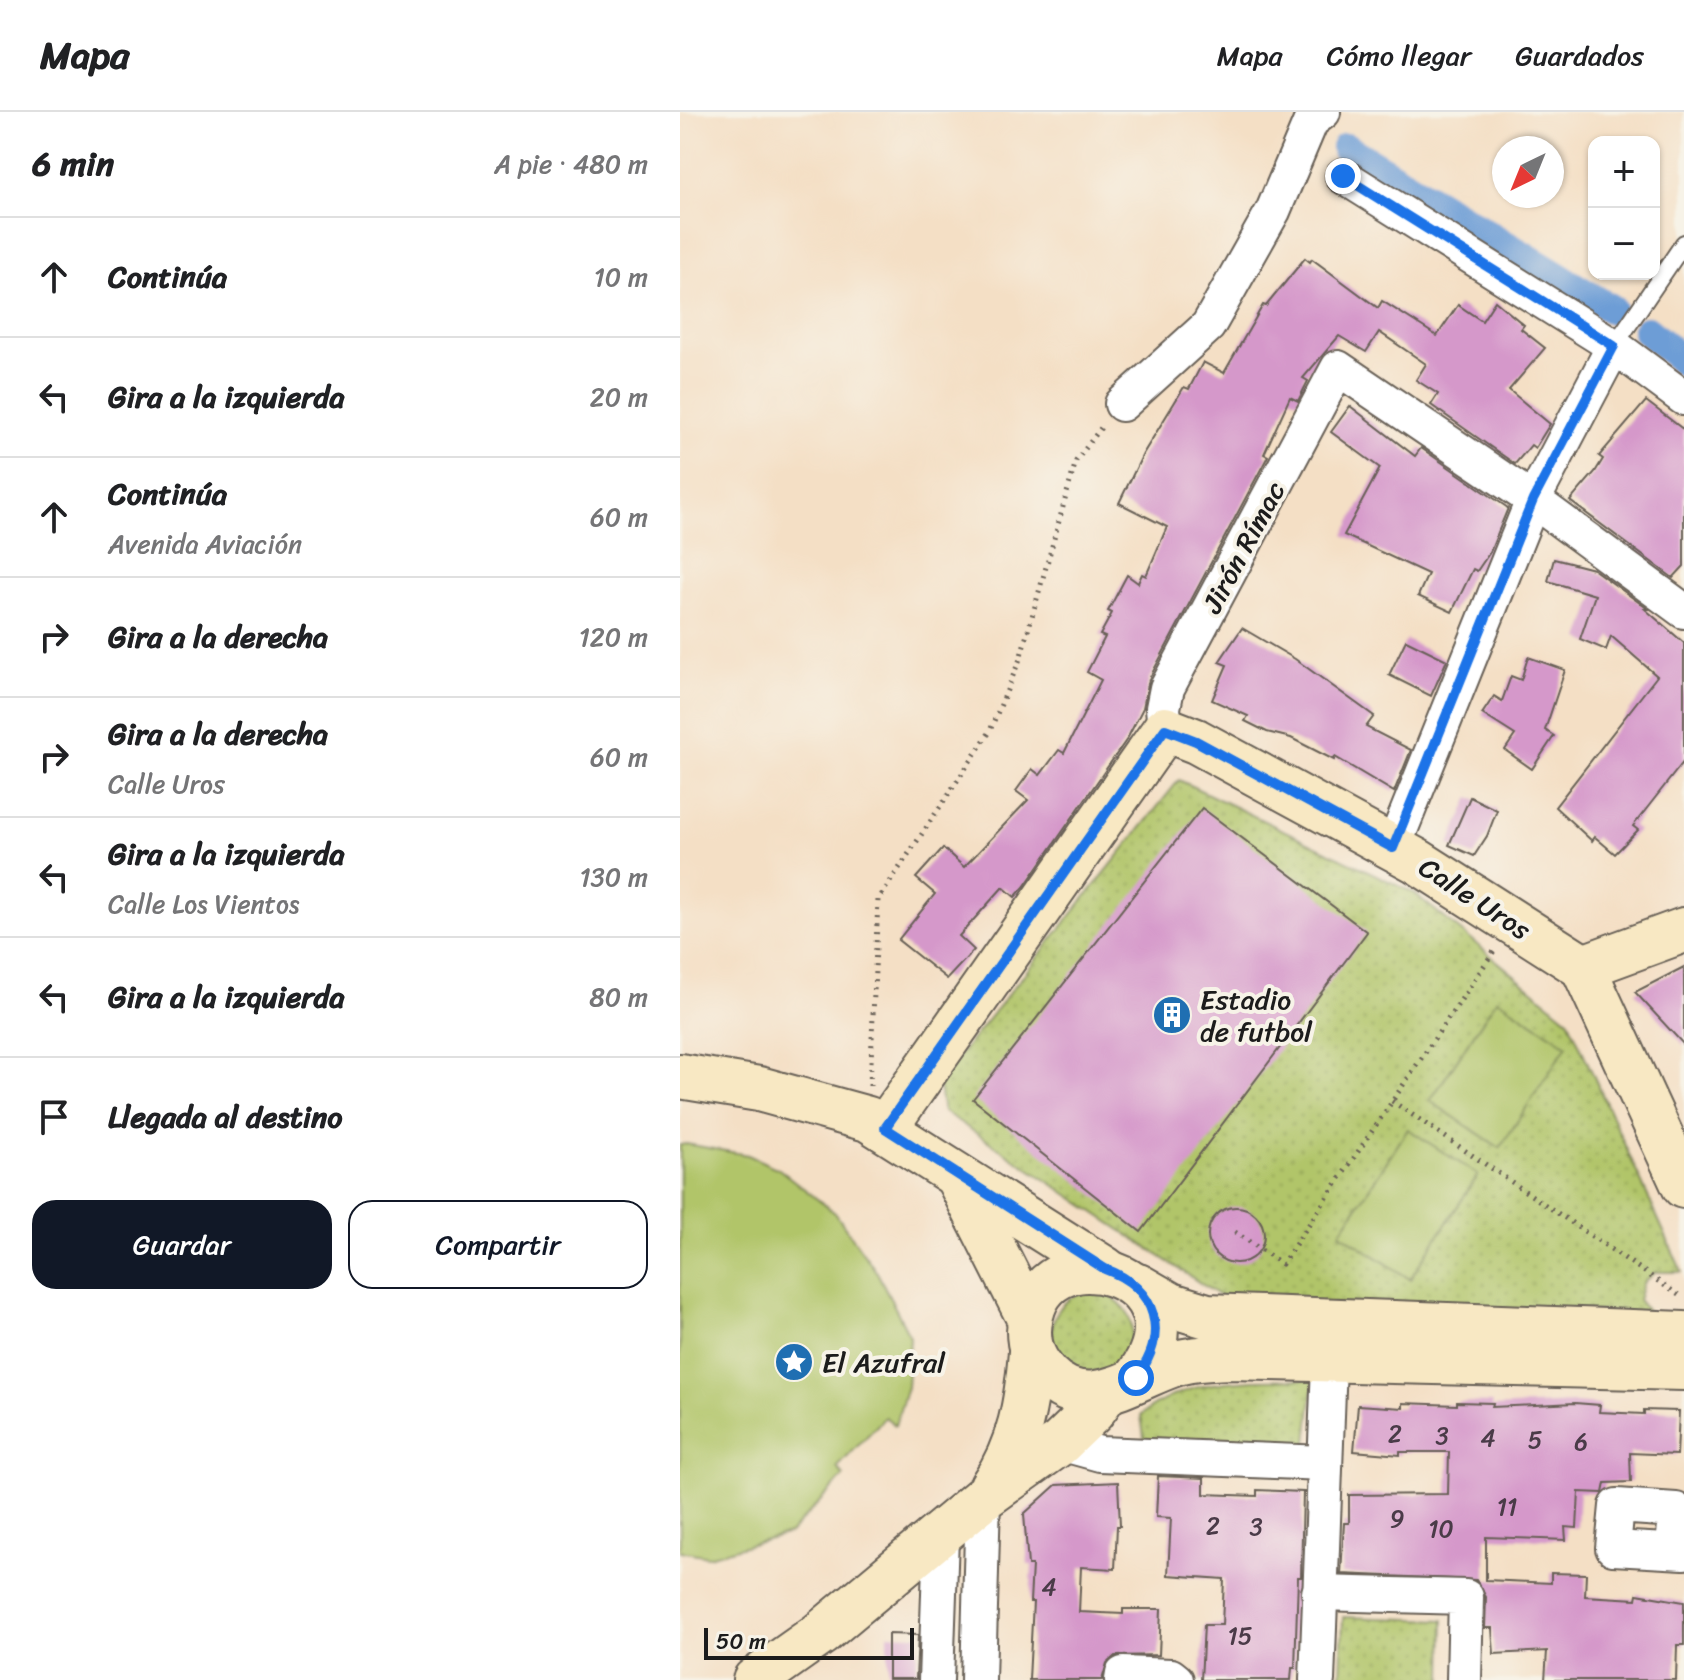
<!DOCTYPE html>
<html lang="es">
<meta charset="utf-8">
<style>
:root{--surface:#fff;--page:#f2f2f2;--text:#202124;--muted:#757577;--line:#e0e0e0;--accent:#111827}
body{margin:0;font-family:Sriracha,sans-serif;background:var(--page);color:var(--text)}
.controls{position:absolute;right:24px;top:24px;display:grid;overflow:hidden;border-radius:16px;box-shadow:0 2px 6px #0004}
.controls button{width:72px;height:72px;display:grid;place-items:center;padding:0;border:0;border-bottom:2px solid var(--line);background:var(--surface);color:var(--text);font:40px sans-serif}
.compass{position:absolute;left:812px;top:24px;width:72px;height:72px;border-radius:50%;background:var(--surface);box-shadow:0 2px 6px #0004;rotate:223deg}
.scale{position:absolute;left:24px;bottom:20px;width:210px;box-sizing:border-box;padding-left:8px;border:4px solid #1c1c1c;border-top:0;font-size:22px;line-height:28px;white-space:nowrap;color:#1c1c1c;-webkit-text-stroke:6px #f7f3e8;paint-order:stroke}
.stop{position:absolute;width:24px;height:24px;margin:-18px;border:6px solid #1a73e8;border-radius:50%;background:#fff}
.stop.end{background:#1a73e8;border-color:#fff;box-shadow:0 2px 8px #0008}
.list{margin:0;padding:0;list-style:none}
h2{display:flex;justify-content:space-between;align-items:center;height:104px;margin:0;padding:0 32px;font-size:34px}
h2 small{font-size:26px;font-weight:400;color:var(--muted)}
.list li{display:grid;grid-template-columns:52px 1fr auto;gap:24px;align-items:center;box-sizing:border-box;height:120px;padding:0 32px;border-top:2px solid var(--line)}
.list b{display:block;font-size:30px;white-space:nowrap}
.list p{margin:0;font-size:26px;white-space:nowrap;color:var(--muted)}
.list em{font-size:26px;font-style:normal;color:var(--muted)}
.actions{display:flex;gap:16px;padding:24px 32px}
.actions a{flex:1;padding:18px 0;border:2px solid var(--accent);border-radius:24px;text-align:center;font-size:28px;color:var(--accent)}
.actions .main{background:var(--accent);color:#fff}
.icon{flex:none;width:44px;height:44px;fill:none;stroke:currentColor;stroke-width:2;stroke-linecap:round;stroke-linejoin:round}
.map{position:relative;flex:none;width:1004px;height:1568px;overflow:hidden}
header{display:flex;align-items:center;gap:48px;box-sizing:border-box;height:112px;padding:0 40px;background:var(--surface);border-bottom:2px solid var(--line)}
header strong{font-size:38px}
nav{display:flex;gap:44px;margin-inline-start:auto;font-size:28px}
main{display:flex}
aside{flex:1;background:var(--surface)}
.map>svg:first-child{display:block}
.green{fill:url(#green-dots);stroke:#667042;stroke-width:2}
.pitch{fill:#b1c569;stroke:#667042;stroke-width:2}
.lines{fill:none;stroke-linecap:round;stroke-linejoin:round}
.canal{stroke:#6d9dd6;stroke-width:30}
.building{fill:#d598ca}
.lane-casing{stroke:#686057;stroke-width:20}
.street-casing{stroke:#686057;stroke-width:38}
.secondary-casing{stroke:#686057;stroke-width:48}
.path{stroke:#686057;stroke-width:5;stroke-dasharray:2 6;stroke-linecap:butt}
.lane{stroke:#fff;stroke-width:16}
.street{stroke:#fff;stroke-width:34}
.secondary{stroke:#f8e8c3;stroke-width:44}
.route{stroke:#1a73e8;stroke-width:10}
.labels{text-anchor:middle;stroke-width:8;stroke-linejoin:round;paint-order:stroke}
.number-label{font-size:24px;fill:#4a3b48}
.street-label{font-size:28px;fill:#1c1c1c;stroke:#f7f3e8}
.poi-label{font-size:28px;fill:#1c1c1c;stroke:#f7f3e8;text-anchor:start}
</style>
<header>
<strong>Mapa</strong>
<nav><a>Mapa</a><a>Cómo llegar</a><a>Guardados</a></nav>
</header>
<main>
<aside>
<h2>6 min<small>A pie · 480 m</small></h2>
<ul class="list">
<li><svg class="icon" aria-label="ahead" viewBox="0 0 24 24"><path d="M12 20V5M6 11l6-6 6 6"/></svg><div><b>Continúa</b></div><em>10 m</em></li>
<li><svg class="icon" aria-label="left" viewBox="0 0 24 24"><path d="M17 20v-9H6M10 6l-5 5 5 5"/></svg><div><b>Gira a la izquierda</b></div><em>20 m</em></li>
<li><svg class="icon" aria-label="ahead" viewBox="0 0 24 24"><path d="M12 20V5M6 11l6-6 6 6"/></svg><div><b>Continúa</b><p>Avenida Aviación</p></div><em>60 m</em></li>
<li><svg class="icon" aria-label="right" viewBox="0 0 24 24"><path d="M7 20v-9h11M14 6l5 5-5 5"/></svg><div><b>Gira a la derecha</b></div><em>120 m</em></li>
<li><svg class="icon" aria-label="right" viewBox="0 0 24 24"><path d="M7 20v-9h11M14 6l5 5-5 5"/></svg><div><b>Gira a la derecha</b><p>Calle Uros</p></div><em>60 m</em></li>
<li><svg class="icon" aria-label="left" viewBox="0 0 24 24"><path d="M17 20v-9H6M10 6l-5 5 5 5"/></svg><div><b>Gira a la izquierda</b><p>Calle Los Vientos</p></div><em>130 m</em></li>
<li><svg class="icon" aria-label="left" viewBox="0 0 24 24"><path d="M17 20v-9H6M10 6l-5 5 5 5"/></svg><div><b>Gira a la izquierda</b></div><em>80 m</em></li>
<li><svg class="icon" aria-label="arrive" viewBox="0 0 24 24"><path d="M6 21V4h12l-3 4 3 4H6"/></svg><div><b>Llegada al destino</b></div></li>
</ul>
<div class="actions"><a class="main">Guardar</a><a>Compartir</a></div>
</aside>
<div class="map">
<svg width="1004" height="1568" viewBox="0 0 1004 1568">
<defs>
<pattern id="green-dots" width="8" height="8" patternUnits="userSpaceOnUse" patternTransform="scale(2)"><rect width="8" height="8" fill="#b1c569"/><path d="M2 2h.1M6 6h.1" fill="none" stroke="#98a95a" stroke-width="1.8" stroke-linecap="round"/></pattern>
</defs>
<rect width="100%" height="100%" fill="#f7f3e8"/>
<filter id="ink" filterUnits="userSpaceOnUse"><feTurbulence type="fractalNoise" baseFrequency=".0125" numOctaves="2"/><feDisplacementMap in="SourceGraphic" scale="16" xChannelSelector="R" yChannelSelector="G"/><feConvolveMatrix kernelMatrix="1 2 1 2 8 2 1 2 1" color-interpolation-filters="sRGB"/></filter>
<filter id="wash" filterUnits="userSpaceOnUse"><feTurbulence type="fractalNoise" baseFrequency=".006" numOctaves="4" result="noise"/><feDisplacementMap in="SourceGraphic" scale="32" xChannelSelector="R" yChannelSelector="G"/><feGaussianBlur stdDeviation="1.8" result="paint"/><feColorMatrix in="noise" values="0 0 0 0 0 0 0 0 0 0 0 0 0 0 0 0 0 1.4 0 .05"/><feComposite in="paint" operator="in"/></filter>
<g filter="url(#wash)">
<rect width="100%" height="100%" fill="#f4dfc5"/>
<g class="green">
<polygon points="499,668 734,781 888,907 1002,1160 975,1160 963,1171 958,1188 969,1201 547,1189 263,999 258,970"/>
<circle cx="412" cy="1220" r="40"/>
<path d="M 634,1267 L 626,1339 L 465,1333 L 461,1303 C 513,1262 571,1269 634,1267 Z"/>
<polygon points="663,1505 764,1508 763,1568 661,1568"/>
</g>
<g class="pitch">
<polygon points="817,887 887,933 820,1036 750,989"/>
<polygon points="728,1017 798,1063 730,1167 660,1121"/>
<polygon points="6,1032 68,1043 99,1057 155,1101 198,1162 230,1225 227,1275 215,1313 205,1305 157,1356 164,1364 109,1422 28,1444 0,1439 0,1033"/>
</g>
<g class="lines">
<g class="canal">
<polyline points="666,36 931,197"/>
<polyline points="967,219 1004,250"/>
</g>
</g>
<g id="blocks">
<g class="building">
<polygon points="625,146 630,150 632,147 698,196 702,189 757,224 778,193 802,209 815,189 844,213 841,217 865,236 829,278 870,312 855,336 851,333 835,352 751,293 758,282 736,268 746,252 699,220 686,240 659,224 623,266 628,269 618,289 610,285 584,342 588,344 469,567 463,596 447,627 344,775 335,785 323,775 279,824 294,838 267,867 218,828 255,782 236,766 263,736 284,755 348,688 336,679 352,657 360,663 379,638 384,641 421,568 407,560 425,525 420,523 432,501 428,499 447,463 458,471 462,462 466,464 487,415 439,391 463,342 504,275 509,277 523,250 544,261 583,193 586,194"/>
<polygon points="966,289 1004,318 1004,454 993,466 890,389 915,360 923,347 919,344"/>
<polygon points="670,294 735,344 741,336 828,396 810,440 797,459 793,457 772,500 738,484 748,462 664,423 700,356 651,320"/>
<polygon points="874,447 913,457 968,497 965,497 1004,531 1004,649 953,714 958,718 935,742 915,725 912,729 875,695 977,564 931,524 926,538 900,527 915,483 868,469"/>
<polygon points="562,516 615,547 694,604 686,615 731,638 714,680 655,645 654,648 611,626 587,620 565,609 568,604 532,588 547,553 539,550"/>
<polygon points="726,528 767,548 751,584 709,563"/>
<polygon points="848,545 885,558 865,618 874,624 852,657 825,638 835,623 802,602 814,584 822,589 831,564 841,568"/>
<polygon points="790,685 817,698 807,724 794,744 769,733"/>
<polygon points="522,696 687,820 461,1120 293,987"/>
<polygon points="1004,855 1004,933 955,880"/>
<circle cx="556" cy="1123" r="28"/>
<polygon points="777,1290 813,1291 812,1295 895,1291 920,1293 919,1300 964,1302 964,1298 999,1299 997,1343 950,1341 951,1370 925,1371 923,1381 899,1380 897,1416 885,1415 886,1428 806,1425 806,1468 871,1471 871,1461 906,1462 905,1484 956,1487 957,1482 1004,1490 1004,1533 997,1533 996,1568 865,1568 867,1539 814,1542 812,1516 805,1516 806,1485 796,1468 661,1462 664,1411 669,1411 669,1383 768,1382 769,1340 720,1340 720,1343 674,1339 678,1293 723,1296 723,1291 777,1293"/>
<polygon points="478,1364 524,1366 524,1382 577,1384 577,1378 623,1380 621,1465 618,1465 615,1556 612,1556 611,1568 521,1568 524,1513 542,1513 544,1467 488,1463 491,1406 476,1405"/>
<polygon points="438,1370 440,1414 437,1414 435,1457 401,1455 399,1500 443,1502 443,1497 481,1497 479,1543 435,1544 427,1551 422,1568 349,1568 353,1490 350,1490 352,1453 348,1453 344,1402 376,1373"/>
<polygon points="208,1522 238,1523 236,1567 208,1567"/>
</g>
</g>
</g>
<g filter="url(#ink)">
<use href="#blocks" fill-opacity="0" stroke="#686057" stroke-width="2"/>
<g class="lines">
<g class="lane-casing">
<polyline id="lane" points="934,234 1004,131"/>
</g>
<g class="street-casing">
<g id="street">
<polyline points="663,64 934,234 1004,286"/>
<polyline points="442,292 528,214 593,99 631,9 643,0"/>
<polyline points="485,617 483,596 487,576 658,256 853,388 1004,499"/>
<polyline points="713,736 853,388 934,234"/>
<polyline points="380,1331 420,1342 645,1351"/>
<polyline points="993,1439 996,1398 937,1394 933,1436 1004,1440"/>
<polyline points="639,1481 786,1485 784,1568"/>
<polyline points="256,1568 261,1424"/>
<polyline points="298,1568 303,1386"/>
<polyline points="442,1568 443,1562 491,1564 496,1568"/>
<polyline points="637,1568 650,1225"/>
</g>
</g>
<g class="secondary-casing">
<g id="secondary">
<polyline points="903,855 1004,1074"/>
<polyline points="903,855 1004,818"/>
<polyline points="0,964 79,977 188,1007 425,1157"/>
<polyline points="205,1016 485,617 516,629 737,749 903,855"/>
<polyline points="277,1064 350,1208"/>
<polyline points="458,1174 491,1193 527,1204 1004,1222"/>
<path d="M 456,1266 C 535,1165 354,1107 349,1219 C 349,1237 355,1250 367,1263 C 409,1306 456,1262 501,1250 C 516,1246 534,1246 550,1245 L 1004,1256"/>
<path d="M 312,1374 C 340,1334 347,1289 351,1240"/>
<polyline points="75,1568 140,1522 303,1386 380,1331 412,1300 425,1282"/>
</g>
</g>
<g class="path">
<polyline points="190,974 198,788 309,621 340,547 396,349 423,313"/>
<polyline points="712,989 1003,1186"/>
<polyline points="555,1120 602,1152 814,839"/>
</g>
<use href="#lane" class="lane"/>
<use href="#street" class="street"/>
<use href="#secondary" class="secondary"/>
</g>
</g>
<g class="lines" filter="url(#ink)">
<path class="route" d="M 456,1266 C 490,1222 477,1176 425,1157 L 205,1016 L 485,617 L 516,629 L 713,736 L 853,388 L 934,234 L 663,64"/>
</g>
<defs>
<g id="building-disc" transform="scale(2)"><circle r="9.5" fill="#1f6fb2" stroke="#f7f3e8"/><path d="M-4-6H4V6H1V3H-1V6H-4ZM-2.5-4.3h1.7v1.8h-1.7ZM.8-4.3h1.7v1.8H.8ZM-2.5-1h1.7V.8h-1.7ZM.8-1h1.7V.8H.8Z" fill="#fff"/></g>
<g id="sight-disc" transform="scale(2)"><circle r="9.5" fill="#1f6fb2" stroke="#f7f3e8"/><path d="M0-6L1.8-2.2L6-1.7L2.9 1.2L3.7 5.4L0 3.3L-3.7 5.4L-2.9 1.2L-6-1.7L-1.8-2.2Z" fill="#fff"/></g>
</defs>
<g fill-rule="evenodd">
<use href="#building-disc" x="492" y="903"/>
<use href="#sight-disc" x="114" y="1250"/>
</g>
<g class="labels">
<g class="number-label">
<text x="715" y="1330">2</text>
<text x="762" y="1332">3</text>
<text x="808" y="1334">4</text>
<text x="855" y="1336">5</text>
<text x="901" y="1338">6</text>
<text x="827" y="1403">11</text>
<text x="717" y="1415">9</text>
<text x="533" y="1422">2</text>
<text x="576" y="1423">3</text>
<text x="761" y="1425">10</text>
<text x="369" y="1483">4</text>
<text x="560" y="1532">15</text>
</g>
<g class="street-label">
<text transform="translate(563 435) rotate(-62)" y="10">Jirón Rímac</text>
<text transform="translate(795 786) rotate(33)" y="10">Calle Uros</text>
</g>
<g class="poi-label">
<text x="520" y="897">Estadio<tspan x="520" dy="32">de futbol</tspan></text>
<text x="142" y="1260">El Azufral</text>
</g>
</g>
</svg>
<div class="controls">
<button>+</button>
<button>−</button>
</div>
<svg class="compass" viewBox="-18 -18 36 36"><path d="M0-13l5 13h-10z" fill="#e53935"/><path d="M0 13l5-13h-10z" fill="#757577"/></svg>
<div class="scale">50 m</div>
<div class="stop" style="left:456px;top:1266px"></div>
<div class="stop end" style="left:663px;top:64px"></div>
</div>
</main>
